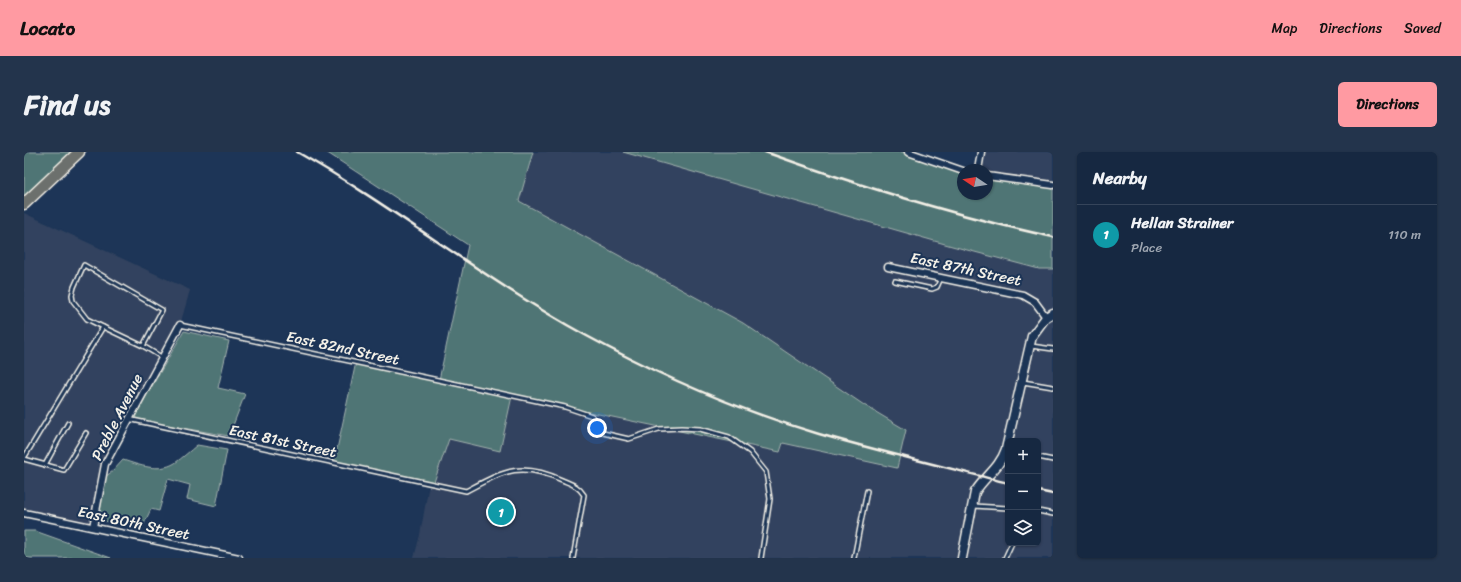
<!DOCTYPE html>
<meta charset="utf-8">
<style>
:root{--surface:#162841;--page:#23344c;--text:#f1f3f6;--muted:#9ea6b1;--line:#35445a;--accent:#ff9aa2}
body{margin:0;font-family:Sriracha,sans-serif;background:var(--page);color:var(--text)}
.controls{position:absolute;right:12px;bottom:12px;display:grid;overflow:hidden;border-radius:6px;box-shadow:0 1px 3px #0004}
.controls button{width:36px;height:36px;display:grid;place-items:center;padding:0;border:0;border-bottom:1px solid var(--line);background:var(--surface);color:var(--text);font:20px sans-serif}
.compass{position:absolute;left:933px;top:12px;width:36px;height:36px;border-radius:50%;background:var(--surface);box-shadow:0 1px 3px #0004;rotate:282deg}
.you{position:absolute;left:573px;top:276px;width:14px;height:14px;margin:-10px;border:3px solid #fff;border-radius:50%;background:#1a73e8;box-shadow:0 0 0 6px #1a73e833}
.badge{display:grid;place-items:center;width:26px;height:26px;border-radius:50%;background:var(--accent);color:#fff;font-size:13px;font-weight:700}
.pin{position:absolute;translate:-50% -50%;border:2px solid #fff;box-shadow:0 1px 4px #0006}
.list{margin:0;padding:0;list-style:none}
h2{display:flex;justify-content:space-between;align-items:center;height:52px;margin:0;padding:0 16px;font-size:17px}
h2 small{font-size:13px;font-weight:400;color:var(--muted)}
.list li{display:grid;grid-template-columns:26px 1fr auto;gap:12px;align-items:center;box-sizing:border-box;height:60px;padding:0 16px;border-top:1px solid var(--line)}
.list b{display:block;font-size:15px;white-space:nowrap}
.list p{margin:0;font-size:13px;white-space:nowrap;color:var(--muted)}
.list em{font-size:13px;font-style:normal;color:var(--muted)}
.icon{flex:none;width:22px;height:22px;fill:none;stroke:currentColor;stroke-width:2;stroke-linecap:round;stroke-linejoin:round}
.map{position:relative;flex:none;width:1029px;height:406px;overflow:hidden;border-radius:6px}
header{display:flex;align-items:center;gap:24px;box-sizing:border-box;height:56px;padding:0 20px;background:var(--accent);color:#111}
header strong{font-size:19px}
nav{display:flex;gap:22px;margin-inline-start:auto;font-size:14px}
.intro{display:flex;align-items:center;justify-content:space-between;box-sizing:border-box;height:96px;padding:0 24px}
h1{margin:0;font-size:28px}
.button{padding:10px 18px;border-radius:6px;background:var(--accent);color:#111;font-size:14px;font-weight:700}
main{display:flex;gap:24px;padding:0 24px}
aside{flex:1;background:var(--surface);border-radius:6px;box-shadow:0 1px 3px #0004}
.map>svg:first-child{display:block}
.built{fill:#33435f;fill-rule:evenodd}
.green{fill:#507474;stroke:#a2b2ae}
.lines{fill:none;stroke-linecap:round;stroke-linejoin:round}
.service-casing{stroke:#f4f1e8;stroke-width:6}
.minor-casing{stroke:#f4f1e8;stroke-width:9}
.tertiary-casing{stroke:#f4f1e8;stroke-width:11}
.primary-casing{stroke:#f4f1e8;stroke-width:13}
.service{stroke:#1d3557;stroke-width:3}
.minor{stroke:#1d3557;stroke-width:6}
.tertiary{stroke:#1d3557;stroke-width:8}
.primary{stroke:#6c706d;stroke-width:10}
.rail{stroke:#f4f1e8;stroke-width:2.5}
.labels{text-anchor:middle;stroke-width:4;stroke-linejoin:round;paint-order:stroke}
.street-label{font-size:15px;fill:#f4f1e8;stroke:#1d3557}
</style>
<header>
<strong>Locato</strong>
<nav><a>Map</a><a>Directions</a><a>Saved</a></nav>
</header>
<div class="intro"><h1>Find us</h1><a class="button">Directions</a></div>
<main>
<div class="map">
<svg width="1029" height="406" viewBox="0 0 1029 406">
<rect width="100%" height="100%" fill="#1d3557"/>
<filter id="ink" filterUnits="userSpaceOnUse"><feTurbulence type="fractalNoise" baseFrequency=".025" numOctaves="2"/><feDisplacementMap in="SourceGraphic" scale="8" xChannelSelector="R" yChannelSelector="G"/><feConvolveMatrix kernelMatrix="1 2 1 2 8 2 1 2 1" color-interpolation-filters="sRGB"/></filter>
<g filter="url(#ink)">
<g class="built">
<path d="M 509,0 L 658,0 L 1029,110 L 1029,406 L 390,406 L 396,383 L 404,338 L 425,287 ZM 984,289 L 1014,289 L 1014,391 L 984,391 Z"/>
<polygon points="957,0 1029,0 1029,33 963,24 963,18 954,18"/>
<polygon points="0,61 166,138 156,173 81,312 69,375 0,361"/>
</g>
<g class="green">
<polygon points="0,0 55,0 0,52"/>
<polygon points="302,0 509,0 495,49 719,171 840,253 882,278 873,316 759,291 756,300 488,244 476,299 425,287 409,333 310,311 332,210 415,228 444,93"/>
<polygon points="599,0 884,0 939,19 939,42 963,42 963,24 1029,33 1029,117 1015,117 928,94"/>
<polygon points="160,179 205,189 194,236 221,242 205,284 109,267"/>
<path d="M 173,293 L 203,298 L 192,354 L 163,347 L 166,333 L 144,327 L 135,359 L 127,357 L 118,376 L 70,367 L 78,327 L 89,319 L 99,308 C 115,313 135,321 151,311 C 158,306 166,299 173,293 Z"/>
<polygon points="0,379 11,379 87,406 0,406"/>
</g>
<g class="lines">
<g class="service-casing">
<g id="service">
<polyline points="871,129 908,137 913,135 917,126"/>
<polyline points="156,173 541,255 568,264 579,281 605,287 635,277 657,276 676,277 705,285 726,300 742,320 746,347 737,406"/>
<polyline points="79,175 63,167 49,149 48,143 50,135 60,113 138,158 119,194"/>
<polyline points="1007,194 1029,197"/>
<polyline points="999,230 1029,235"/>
<path d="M 104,267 L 442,339 C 480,319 496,309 538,328 C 547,332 555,334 560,343 L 549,406"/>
<polyline points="1014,305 1029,308"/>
<polyline points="0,306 79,175 119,194 139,206"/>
<polyline points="0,307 40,318 62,281"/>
<polyline points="21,313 44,271"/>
<polyline points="950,354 984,356"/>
<polyline points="1014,359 1029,362"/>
<polyline points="830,406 843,339"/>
<polyline points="981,406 988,391"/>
</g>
</g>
<g class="minor-casing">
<g id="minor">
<polyline points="884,0 939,19"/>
<polyline points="954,18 957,0"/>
<polyline points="963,24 1029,33"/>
<polyline points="864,115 999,143 1011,150 1022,165"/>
<polyline points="0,361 215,406"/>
<polyline points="69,375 81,312 156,173"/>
</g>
</g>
<g class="tertiary-casing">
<path id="tertiary" d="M 938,406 L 951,340 C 962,323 975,317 982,297 L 1008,184 L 1022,165 L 1029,161"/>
</g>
<g class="primary-casing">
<polyline id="primary" points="0,52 55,0"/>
</g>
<use href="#service" class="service"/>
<use href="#minor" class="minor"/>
<use href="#tertiary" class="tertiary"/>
<use href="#primary" class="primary"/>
<g class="rail">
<path d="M 273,0 C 372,56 461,128 561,183 C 636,224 714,258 795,282 C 858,300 921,315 984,331"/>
<path d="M 741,0 C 836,34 931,64 1029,85"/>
<polyline points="1014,339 1029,342"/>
</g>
</g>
</g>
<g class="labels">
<g class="street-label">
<text transform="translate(942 117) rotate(12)" y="5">East 87th Street</text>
<text transform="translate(319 196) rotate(12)" y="5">East 82nd Street</text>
<text transform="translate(93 265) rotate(-63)" y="5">Preble Avenue</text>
<text transform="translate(259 289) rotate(12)" y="5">East 81st Street</text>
<text transform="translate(110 371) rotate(12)" y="5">East 80th Street</text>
</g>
</g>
</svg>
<div class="controls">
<button>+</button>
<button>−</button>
<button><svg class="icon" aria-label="layers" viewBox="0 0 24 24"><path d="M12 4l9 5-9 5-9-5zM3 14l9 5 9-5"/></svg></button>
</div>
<svg class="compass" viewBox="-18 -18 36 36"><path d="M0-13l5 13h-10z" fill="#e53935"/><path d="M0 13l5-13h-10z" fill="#9ea6b1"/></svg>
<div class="you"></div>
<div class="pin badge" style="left:477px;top:360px;background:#0f9aa8">1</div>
</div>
<aside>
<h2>Nearby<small></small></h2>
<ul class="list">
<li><span class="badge" style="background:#0f9aa8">1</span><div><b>Hellan Strainer</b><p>Place</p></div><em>110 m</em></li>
</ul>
</aside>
</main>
